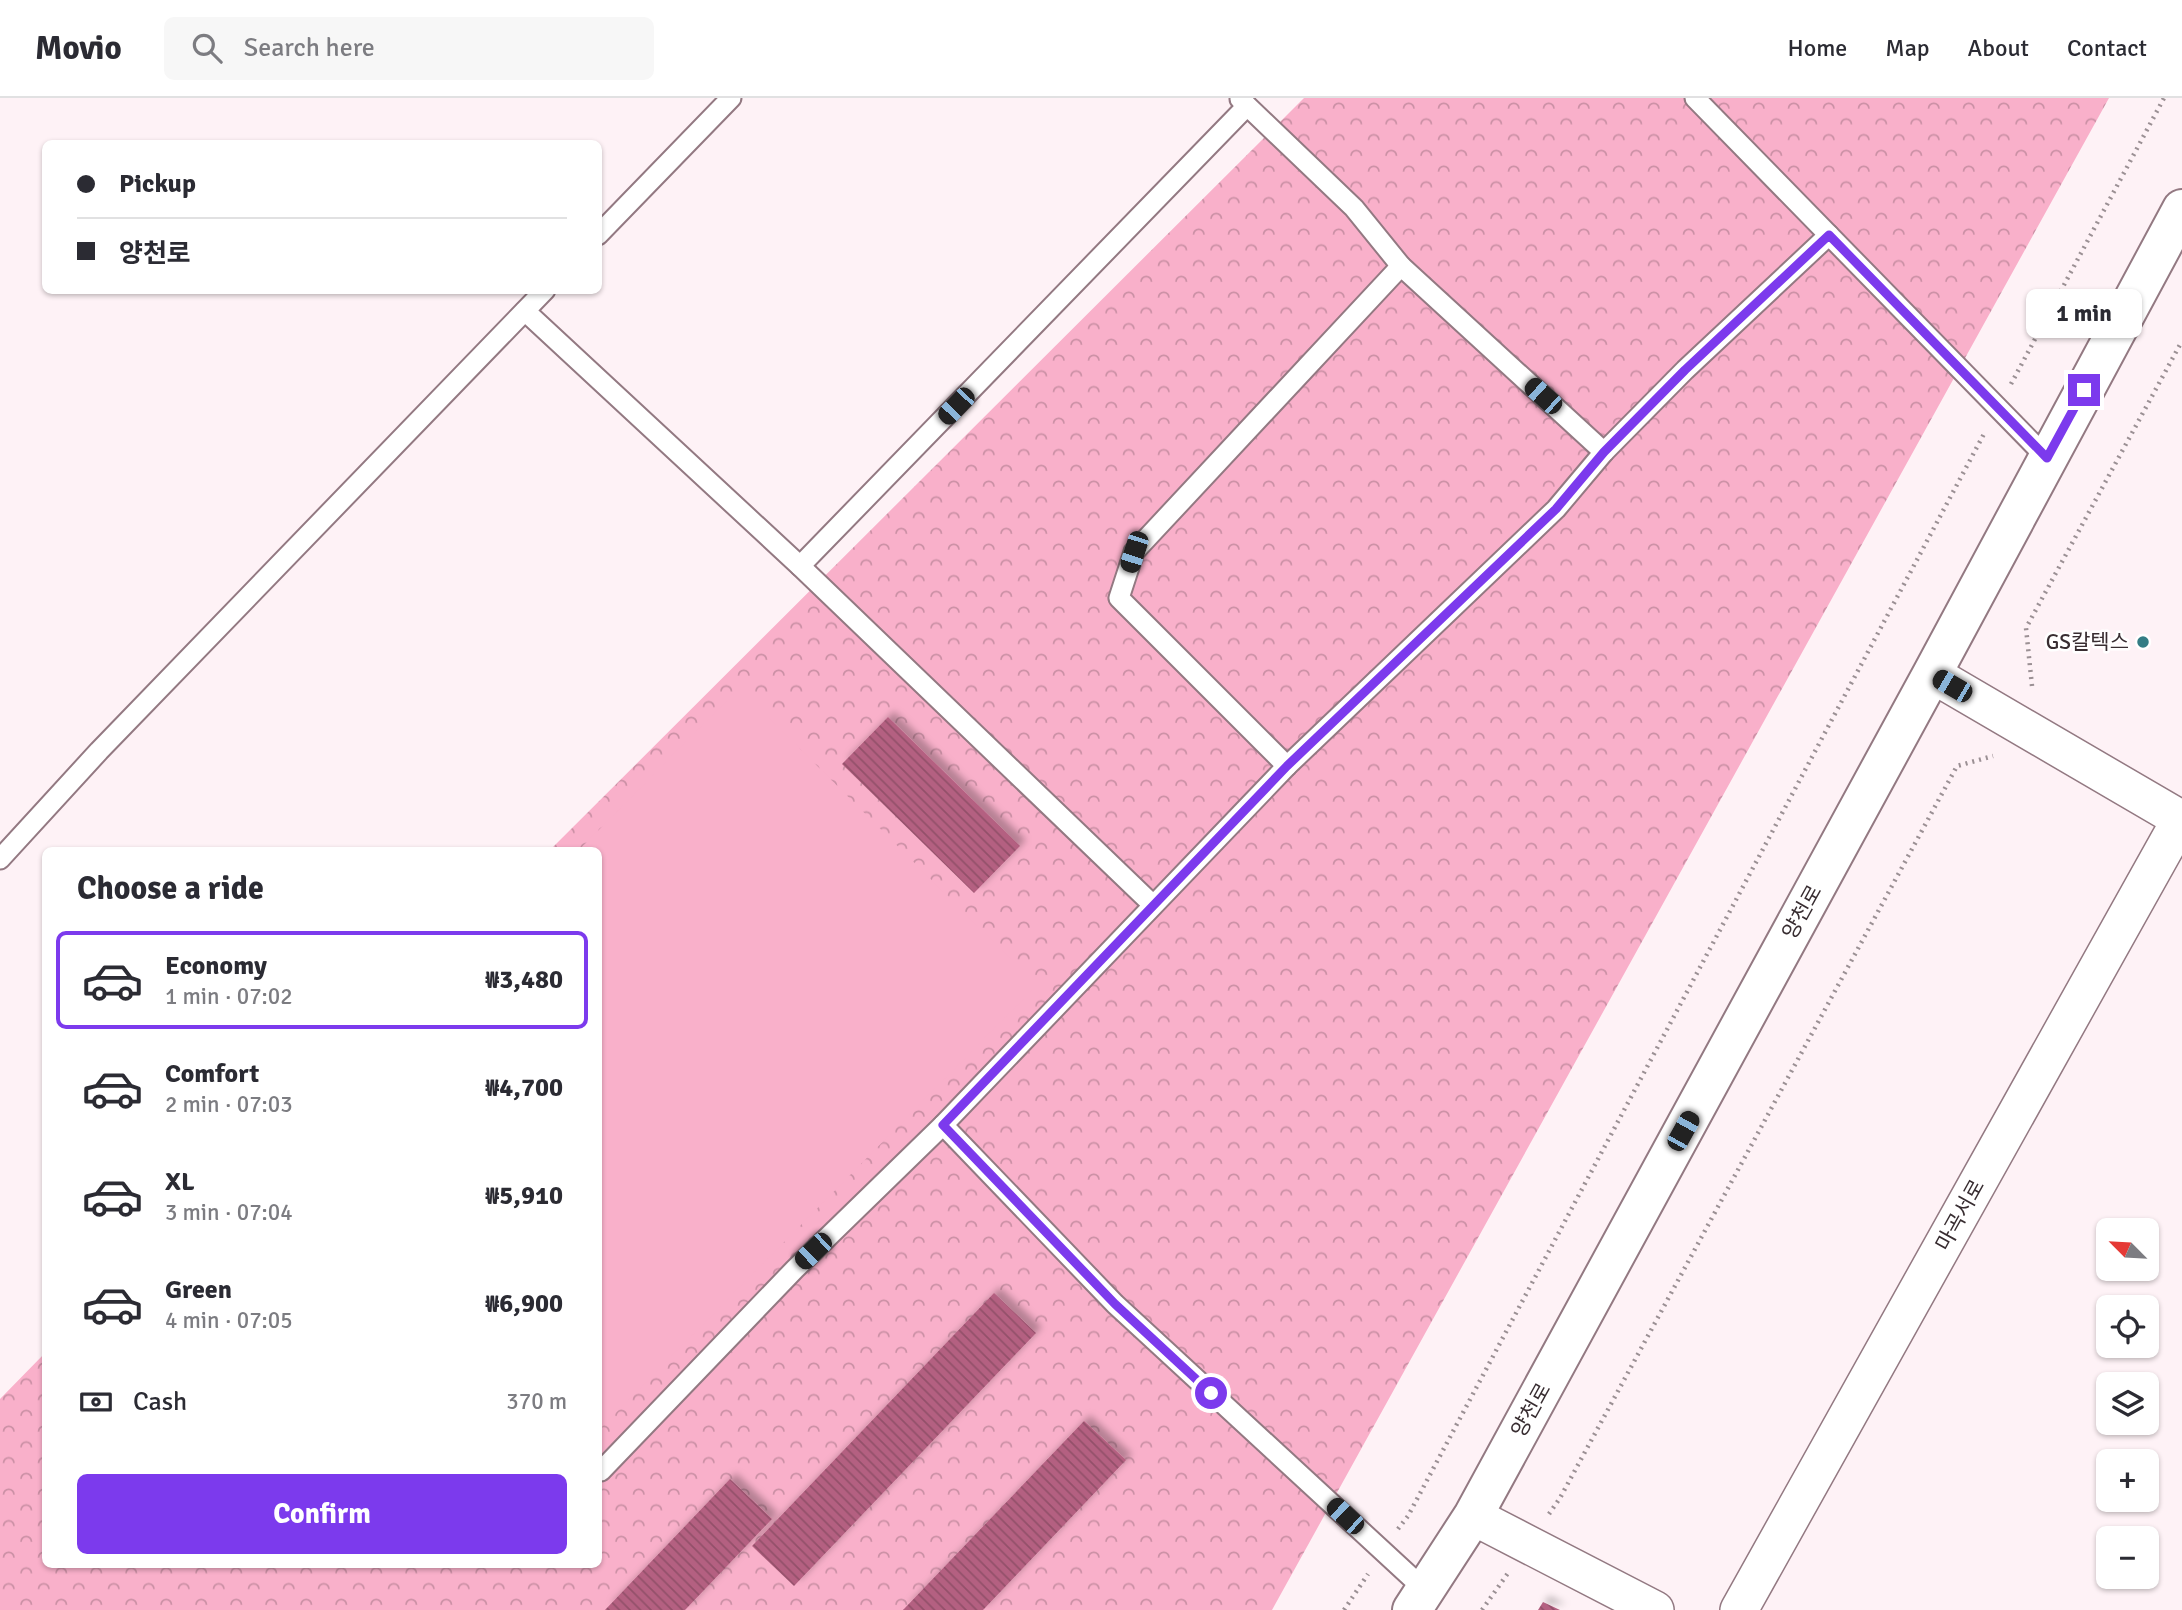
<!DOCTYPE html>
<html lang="en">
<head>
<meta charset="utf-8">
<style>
	body { margin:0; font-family:Signika,"Noto Sans KR",sans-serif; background:#f7f7f7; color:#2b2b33; height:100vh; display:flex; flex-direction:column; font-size:26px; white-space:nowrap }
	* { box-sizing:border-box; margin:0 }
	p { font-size:23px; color:#7c7c81 }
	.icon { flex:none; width:38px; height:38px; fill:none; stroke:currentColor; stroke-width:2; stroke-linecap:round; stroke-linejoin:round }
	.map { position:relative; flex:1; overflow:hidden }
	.details { position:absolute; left:42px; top:749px; width:560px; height:721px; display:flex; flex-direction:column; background:#fff; border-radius:10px; box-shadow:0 2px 5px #0004 }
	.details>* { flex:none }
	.top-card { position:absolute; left:42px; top:42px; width:560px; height:154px; border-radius:10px; box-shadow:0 2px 5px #0004; display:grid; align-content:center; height:154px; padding:0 35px; background:#fff }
	.needle { width:46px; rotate:294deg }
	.controls { position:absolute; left:2096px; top:1120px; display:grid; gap:14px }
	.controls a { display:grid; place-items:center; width:63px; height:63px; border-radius:10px; background:#fff; box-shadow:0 2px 5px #0004; font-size:35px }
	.end { position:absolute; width:32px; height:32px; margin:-16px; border:9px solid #7c3aed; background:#fff; box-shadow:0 0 0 4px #fff }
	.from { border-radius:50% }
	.bubble { position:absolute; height:49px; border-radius:10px; background:#fff; box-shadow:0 2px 5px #0004; font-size:23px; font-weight:800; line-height:49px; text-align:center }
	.car { position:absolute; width:21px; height:42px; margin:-21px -10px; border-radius:9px; box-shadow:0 0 5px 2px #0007; background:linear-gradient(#222 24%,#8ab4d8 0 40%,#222 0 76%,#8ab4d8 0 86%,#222 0) }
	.top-card b { display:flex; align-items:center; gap:24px; height:66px; font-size:26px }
	.top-card b+b { border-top:2px solid #e1e1e2 }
	.top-card i { width:18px; height:18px; background:#2b2b33 }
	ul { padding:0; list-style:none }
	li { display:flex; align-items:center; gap:21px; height:98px; margin:0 14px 10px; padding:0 21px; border:4px solid transparent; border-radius:10px }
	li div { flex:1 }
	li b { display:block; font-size:26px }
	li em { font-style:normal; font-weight:800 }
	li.selected { border-color:#7c3aed }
	li>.icon { width:63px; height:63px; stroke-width:1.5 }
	h2 { padding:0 35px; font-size:32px; line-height:84px }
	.pay { display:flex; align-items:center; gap:18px; height:77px; padding:0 35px; font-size:26px }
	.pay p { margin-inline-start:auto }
	.action { display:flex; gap:14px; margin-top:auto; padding:14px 35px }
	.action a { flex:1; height:80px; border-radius:10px; background:#7c3aed; color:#fff; font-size:28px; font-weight:800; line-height:80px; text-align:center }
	header { display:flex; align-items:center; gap:42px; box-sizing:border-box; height:98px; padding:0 35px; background:#fff; border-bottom:2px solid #e1e1e2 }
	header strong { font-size:33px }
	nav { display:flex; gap:38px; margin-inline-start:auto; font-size:24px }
	.search { width:490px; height:63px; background:#f7f7f7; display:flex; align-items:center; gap:18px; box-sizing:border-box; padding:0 24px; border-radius:10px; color:#7c7c81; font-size:26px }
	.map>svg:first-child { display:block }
	.park { fill:url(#park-crowns) }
	.pitch { fill:#f9b0ca }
	.building { fill:url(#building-back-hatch); filter:url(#shadow) }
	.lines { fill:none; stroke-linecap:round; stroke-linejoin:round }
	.service-casing { stroke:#937982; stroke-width:23 }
	.minor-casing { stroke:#937982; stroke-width:40 }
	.secondary-casing { stroke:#937982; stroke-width:42 }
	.path { stroke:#9b9094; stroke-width:4.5; stroke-dasharray:2 5; stroke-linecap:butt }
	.service { stroke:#fff; stroke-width:19 }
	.minor { stroke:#fff; stroke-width:37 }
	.secondary { stroke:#fff; stroke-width:38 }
	.route { stroke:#7c3aed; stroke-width:9 }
	.poi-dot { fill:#347c84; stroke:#fff; stroke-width:2.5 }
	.labels { text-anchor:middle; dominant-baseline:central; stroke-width:5; stroke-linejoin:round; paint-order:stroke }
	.poi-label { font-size:21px; fill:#382d31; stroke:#fff; text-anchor:end }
	.street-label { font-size:21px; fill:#382d31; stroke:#fff }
</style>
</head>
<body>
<header>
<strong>Movio</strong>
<div class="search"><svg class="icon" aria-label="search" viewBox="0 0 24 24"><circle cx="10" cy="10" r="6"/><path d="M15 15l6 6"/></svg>Search here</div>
<nav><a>Home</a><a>Map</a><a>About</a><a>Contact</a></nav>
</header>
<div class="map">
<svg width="2182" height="1512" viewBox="0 0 2182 1512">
	<defs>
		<pattern id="park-crowns" width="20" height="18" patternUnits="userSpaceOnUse" patternTransform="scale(1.75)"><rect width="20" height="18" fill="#f9b0ca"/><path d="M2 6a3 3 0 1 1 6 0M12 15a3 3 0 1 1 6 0" fill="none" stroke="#cb90a5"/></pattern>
		<pattern id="building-back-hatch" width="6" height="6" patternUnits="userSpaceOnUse" patternTransform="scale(1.75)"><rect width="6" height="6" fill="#b46081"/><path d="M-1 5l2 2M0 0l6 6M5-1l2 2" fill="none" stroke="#93506a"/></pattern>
		<filter id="shadow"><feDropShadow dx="6" dy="-6" stdDeviation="3.5" flood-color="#0004"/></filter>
	</defs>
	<rect width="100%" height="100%" fill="#fef2f6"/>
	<path class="park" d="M1304,0H2109L1272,1512H0V1301L45,1255L46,1466H598V752H550Z"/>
	<path class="pitch" d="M739,590L1037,887L599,1332L598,752H579Z"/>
	<g class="building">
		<path d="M888,619L1020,748L974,795L842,666Z"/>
		<path d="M994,1195L1036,1235L794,1488L752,1448Z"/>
		<path d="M1084,1323L1126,1362L983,1512H903Z"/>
		<path d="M730,1381L772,1421L685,1512H605Z"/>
		<path d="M1543,1504L1560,1512H1538Z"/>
	</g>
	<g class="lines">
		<g class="service-casing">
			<g id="service">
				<path d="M1695,0L2047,360"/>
				<path d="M1240,1L1354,110L1401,168"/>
				<path d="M598,137L731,0"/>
				<path d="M525,213L800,468L1153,807"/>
				<path d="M800,468L1247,8"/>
				<path d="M1287,668L1119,500L1134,454L1401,168L1604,354"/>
				<path d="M0,761L99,653L545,192"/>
				<path d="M943,1027L1115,1206L1425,1492"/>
				<path d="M601,1373L795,1171L943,1027L1287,668L1556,411L1604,354L1685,272L1829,137"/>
			</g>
		</g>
		<g class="minor-casing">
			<g id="minor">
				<path d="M1932,576L2182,722"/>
				<path d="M1473,1418L1655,1512"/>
				<path d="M1739,1512L2181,721"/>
			</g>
		</g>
		<g class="secondary-casing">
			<path id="secondary" d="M1412,1512L1473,1418L1932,576L2182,111"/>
		</g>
		<g class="path">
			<path d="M2011,286L2164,0"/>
			<path d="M2032,588L2026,530L2182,243"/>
			<path d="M1549,1416L1560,1400L1957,668L1993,658"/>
			<path d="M1398,1431L1408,1418L1985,334"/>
			<path d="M1344,1512L1368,1476"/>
			<path d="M1482,1512L1508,1475"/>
		</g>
		<use href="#service" class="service"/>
		<use href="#minor" class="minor"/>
		<use href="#secondary" class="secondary"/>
	</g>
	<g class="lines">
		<path class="route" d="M1211,1295L1115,1206L943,1027L1287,668L1556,411L1604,354L1685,272L1829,137L2047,360L2084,292"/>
	</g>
	<circle class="poi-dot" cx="2143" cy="544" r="7"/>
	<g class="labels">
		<g class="poi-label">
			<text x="2129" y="544">GS칼텍스</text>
		</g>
		<g class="street-label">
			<text transform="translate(1802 814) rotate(-61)">양천로</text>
			<text transform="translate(1960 1117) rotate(-61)">마곡서로</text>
			<text transform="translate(1531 1312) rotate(-61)">양천로</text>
		</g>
	</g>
</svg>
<div class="controls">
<a><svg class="needle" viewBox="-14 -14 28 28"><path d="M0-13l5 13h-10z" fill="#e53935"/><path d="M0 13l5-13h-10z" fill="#7c7c81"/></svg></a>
<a><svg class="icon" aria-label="locate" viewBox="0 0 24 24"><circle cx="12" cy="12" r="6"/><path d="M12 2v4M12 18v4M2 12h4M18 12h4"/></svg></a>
<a><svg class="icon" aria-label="layers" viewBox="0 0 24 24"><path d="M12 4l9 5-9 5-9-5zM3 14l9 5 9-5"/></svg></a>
<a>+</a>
<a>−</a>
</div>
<i class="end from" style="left:1211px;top:1295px"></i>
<i class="end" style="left:2084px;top:292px"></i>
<div class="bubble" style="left:2026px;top:191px;width:116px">1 min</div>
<i class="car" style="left:1543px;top:298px;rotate:312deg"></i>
<i class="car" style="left:956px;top:308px;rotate:224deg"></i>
<i class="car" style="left:1134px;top:454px;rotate:198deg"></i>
<i class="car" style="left:1952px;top:588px;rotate:300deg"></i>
<i class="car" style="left:1683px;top:1033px;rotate:29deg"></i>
<i class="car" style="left:813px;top:1153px;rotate:226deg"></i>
<i class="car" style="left:1345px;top:1418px;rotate:313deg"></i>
<div class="top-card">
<b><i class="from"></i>Pickup</b>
<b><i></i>양천로</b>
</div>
<section class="details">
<h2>Choose a ride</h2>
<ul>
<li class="selected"><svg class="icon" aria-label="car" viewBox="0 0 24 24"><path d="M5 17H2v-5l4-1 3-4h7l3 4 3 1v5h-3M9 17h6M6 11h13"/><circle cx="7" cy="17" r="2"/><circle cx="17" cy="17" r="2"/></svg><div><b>Economy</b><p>1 min · 07:02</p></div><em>₩3,480</em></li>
<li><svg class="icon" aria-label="car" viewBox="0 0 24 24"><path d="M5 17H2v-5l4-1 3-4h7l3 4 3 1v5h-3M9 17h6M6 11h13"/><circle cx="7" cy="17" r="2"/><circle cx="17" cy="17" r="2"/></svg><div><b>Comfort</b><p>2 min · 07:03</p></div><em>₩4,700</em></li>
<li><svg class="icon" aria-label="car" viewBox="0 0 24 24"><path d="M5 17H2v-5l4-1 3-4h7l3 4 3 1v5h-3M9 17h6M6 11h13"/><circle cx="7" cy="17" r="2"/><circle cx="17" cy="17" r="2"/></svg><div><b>XL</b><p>3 min · 07:04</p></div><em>₩5,910</em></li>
<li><svg class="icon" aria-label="car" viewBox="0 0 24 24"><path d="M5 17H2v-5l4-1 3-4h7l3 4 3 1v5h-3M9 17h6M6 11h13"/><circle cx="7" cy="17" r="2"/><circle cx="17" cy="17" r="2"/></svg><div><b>Green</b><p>4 min · 07:05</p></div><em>₩6,900</em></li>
</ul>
<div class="pay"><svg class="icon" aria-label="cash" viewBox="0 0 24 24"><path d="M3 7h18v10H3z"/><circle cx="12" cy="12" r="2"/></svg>Cash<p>370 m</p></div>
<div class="action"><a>Confirm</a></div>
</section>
</div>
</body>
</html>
